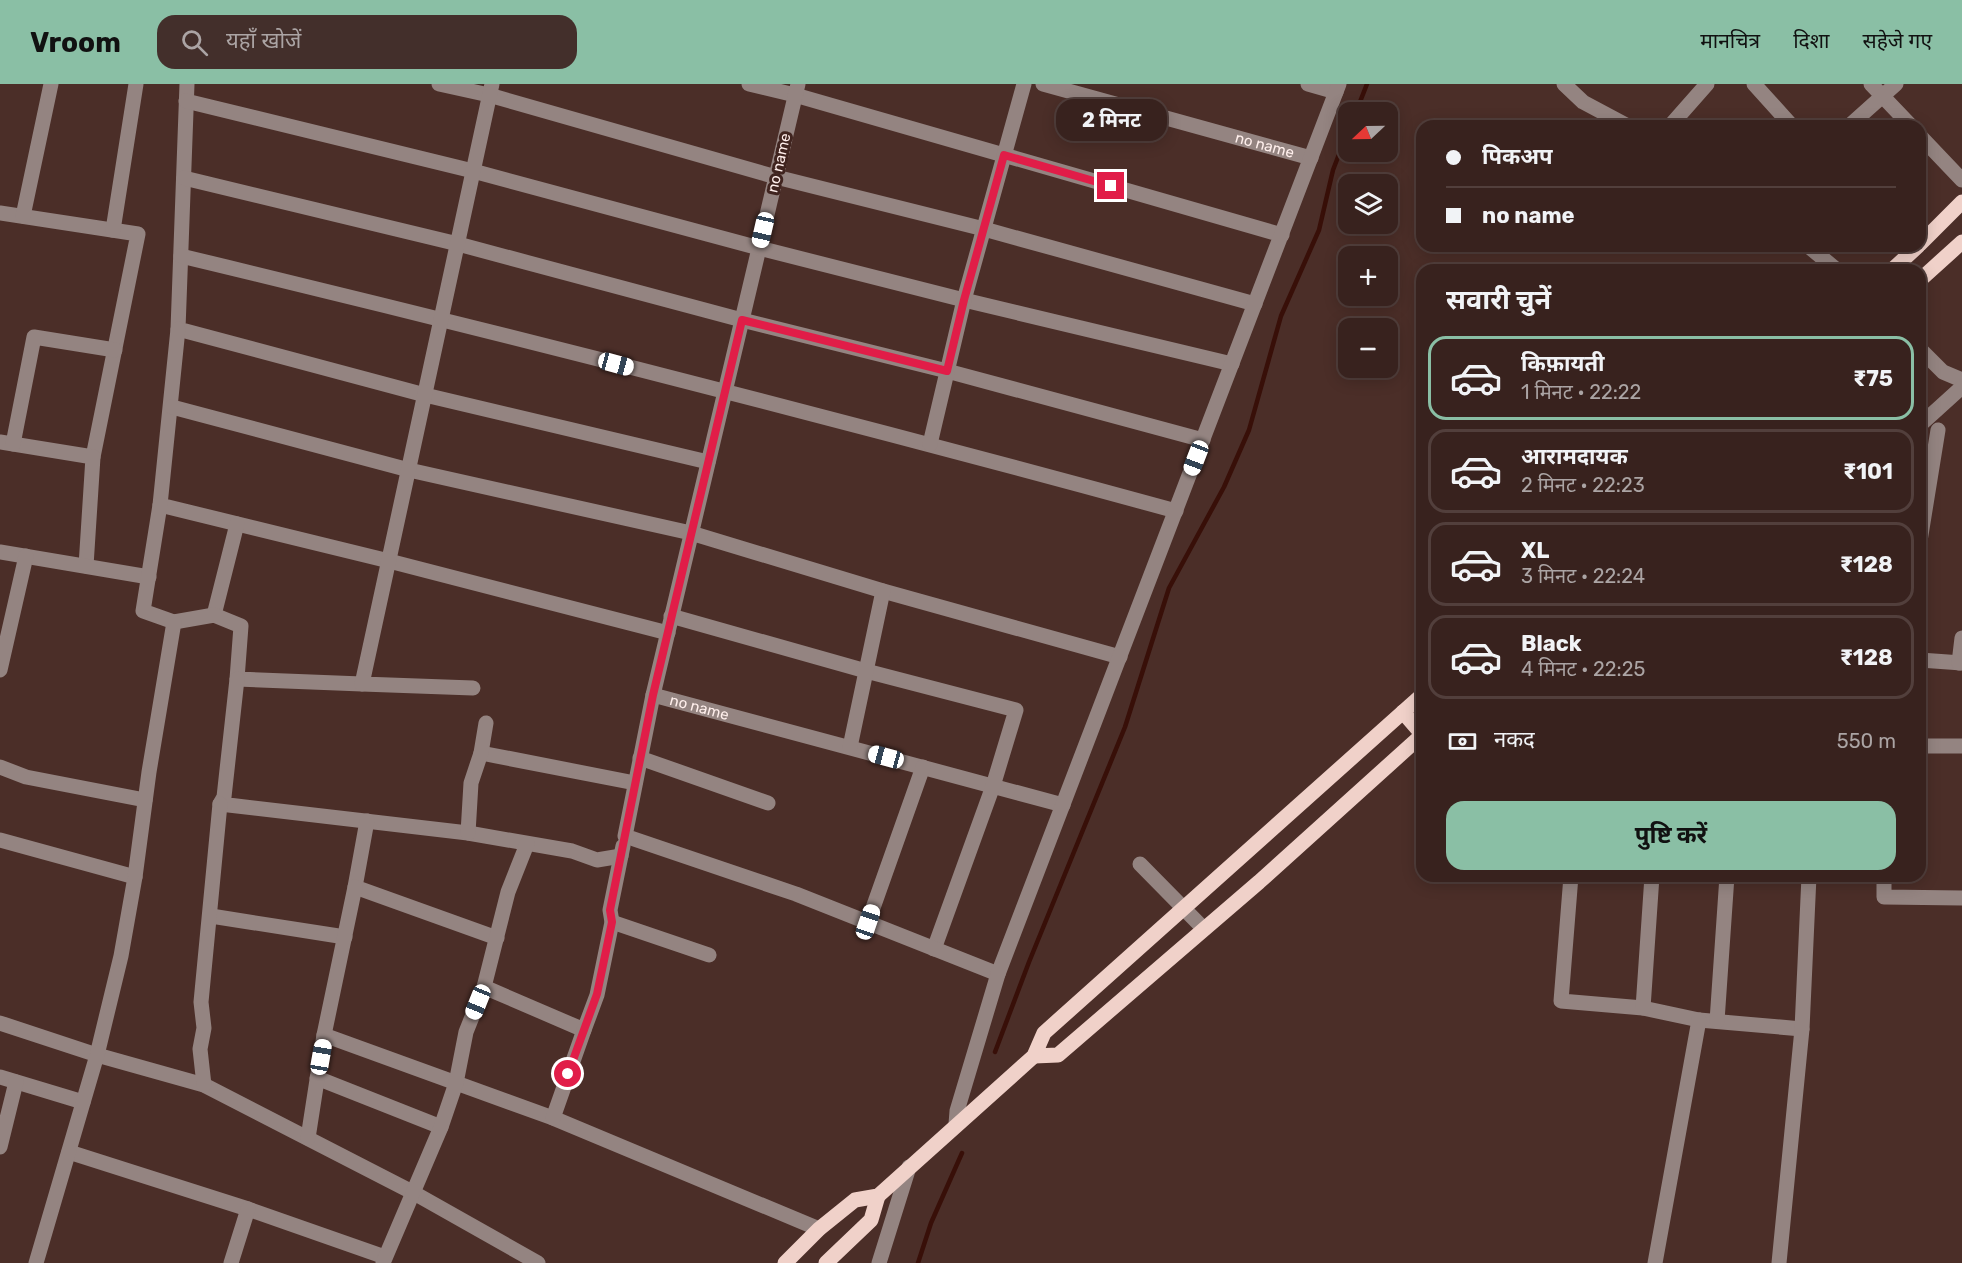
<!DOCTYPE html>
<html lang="hi">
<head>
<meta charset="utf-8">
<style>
	body { margin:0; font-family:Rubik,"Noto Sans Devanagari",sans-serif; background:#432f2b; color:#f1f3f6; height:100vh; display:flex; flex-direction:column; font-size:22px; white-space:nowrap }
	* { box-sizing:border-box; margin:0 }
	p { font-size:20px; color:#aba4a4 }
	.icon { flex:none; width:33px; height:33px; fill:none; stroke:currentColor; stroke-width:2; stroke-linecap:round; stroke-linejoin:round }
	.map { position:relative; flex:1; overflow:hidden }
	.panel { position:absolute; left:1416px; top:180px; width:510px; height:618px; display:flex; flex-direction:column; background:#38221e; border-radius:18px; box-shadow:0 3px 15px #0003,0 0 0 2px #523f3c }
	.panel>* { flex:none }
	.guide { position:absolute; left:1416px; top:36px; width:510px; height:132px; border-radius:18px; box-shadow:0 3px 15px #0003,0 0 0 2px #523f3c; display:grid; align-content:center; height:132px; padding:0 30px; background:#38221e }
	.needle { width:39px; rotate:248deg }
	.fabs { position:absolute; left:1338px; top:18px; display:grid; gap:12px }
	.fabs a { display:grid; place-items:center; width:60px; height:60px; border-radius:12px; background:#38221e; box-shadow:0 3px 15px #0003,0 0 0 2px #523f3c; font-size:30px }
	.end { position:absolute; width:27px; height:27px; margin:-14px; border:8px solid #e11d48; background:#fff; box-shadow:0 0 0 3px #fff }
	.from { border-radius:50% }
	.bubble { position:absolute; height:42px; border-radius:18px; background:#38221e; box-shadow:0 3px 15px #0003,0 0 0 2px #523f3c; font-size:20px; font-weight:700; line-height:42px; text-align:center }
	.car { position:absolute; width:18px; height:36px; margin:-18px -9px; border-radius:8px; box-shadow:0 0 4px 2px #0007; background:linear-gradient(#fff 24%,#345 0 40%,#fff 0 76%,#345 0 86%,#fff 0) }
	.guide b { display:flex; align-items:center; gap:21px; height:57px; font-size:22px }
	.guide b+b { border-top:2px solid #523f3c }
	.guide i { width:15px; height:15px; background:#f1f3f6 }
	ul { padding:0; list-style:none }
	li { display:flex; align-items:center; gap:18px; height:84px; margin:0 12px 9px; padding:0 18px; border:3px solid #523f3c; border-radius:18px }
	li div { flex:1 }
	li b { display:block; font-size:22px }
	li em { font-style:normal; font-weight:700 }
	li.current { border-color:#8abfa5 }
	li>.icon { width:54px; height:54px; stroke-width:1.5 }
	h2 { padding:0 30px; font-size:27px; line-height:72px }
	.pay { display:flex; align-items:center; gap:15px; height:66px; padding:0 30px; font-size:22px }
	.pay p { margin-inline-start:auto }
	.primary-button { display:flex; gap:12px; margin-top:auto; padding:12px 30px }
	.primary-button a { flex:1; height:69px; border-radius:18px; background:#8abfa5; color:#111; font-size:24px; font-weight:700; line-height:69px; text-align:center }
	header { display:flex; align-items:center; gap:36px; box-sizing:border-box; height:84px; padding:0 30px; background:#8abfa5; color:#111 }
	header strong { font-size:28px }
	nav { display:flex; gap:33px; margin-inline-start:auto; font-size:21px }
	.search { width:420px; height:54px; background:#432f2b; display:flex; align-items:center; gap:15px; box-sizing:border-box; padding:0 21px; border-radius:18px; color:#aba4a4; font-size:22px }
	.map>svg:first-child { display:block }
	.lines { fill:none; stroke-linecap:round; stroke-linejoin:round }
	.stream { stroke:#380f08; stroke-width:4.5 }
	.minor { stroke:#948481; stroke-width:15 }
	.major { stroke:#f0d1c9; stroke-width:15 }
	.route { stroke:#e11d48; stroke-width:8 }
	.labels { text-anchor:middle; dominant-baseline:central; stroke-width:6; stroke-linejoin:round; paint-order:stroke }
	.street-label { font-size:15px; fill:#ffefec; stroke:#40241f }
</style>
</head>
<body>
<header>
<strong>Vroom</strong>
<div class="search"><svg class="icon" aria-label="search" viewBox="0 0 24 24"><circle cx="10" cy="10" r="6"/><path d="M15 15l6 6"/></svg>यहाँ खोजें</div>
<nav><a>मानचित्र</a><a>दिशा</a><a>सहेजे गए</a></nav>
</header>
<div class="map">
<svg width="1962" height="1179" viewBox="0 0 1962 1179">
	<rect width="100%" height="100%" fill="#4b2e28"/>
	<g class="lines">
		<g class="stream">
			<path d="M1356,28L1367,0"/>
			<path d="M995,968L1029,878L1125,643L1169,504L1224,403L1249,346L1281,232L1319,146L1333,86L1348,47"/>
			<path d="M918,1179L931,1139L962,1069"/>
		</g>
		<g class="minor">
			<path d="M187,0L178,245L425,311L708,378"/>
			<path d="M439,0L489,11L776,93L984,145L1255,220"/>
			<path d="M749,0L795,11L1282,151"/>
			<path id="s1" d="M798,0L653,611L1063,721"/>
			<path id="s2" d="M1043,0L1311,74"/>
			<path d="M1308,0L1336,8"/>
			<path d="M1564,0L1583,18L1628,42"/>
			<path d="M1754,0L1792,42"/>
			<path d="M1871,0L1911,42"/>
			<path d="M186,17L473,87L759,164L964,216L1232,280"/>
			<path d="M1670,42L1707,0"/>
			<path d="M1849,42L1896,0"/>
			<path d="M1920,52L1962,96"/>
			<path d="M184,94L458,160L742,236L947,287L1203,356"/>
			<path d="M0,129L138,150L93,373"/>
			<path d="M23,132L51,0"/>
			<path d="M113,146L136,0"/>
			<path d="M1808,162L1837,186"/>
			<path d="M181,172C514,252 846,337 1176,427"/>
			<path d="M178,245L160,421L389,477L668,549"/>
			<path d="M1920,265L1943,288L1962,296"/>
			<path d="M172,323L409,386L691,449L883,507L1120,573"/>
			<path d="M1920,341L1962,303"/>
			<path d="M0,358L93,373L86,482"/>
			<path d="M13,360L34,253L115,266"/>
			<path d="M930,360L964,216L1024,0"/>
			<path d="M1920,457L1938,346"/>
			<path d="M0,468L149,493"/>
			<path d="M214,531L237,440"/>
			<path d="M671,532L866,587L1016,626L993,702L934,865"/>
			<path d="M174,538L214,531L241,542L237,595L362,600"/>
			<path d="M1920,576L1962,579"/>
			<path d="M1959,579L1962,554"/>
			<path d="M0,586L26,472"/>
			<path d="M237,595L224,713L220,720L468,749L572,767L597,776L621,772"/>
			<path d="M473,604L362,600L492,0"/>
			<path d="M653,611L625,752L796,810L998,890"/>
			<path d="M1920,662H1962"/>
			<path d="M850,663L883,507"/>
			<path d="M481,669L635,699"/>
			<path d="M640,674L768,719"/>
			<path d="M0,683L26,693L145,716"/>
			<path d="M367,737L355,803L497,854"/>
			<path d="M468,749L471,699L481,669L486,639"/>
			<path d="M0,756L135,793"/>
			<path d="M1140,780L1204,845"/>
			<path d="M1571,792L1561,917L1643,924L1699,936L1802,945"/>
			<path d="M1884,792V813L1962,814"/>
			<path d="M211,832L345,853"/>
			<path d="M612,838L709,871"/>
			<path d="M868,838L923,683"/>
			<path d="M484,903L584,946L597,911L612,838L610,826L623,762"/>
			<path d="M1643,924L1652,792"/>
			<path d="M1717,937L1727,792"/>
			<path d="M0,939L97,971L204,1001L414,1109L538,1179"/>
			<path d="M324,951L553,1034L819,1145"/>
			<path d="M0,993L83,1018"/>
			<path d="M317,994L441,1043"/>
			<path d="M204,1001L200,965L204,944L201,918L220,720"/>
			<path d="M553,1034L584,946"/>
			<path d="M956,1040L957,1027L998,890L1339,0"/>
			<path d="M308,1054L324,951L355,803"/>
			<path d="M0,1063L16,998"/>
			<path d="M69,1068L248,1125L385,1173"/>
			<path d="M36,1179L97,971L121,872L135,793L149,688L174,538L143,527L160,421"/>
			<path d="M231,1179L248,1125"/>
			<path d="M383,1179L441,1043L456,999L466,948L484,903L508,808L527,760"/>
			<path d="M879,1179L909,1083"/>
			<path d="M1655,1179L1699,936"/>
			<path d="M1779,1179L1802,945L1809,792"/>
		</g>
		<g class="major">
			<path d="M1920,160L1962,118"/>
			<path d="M1892,186L1918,162"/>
			<path d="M1920,196L1962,158"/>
			<path d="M1403,628L1422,650"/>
			<path d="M1034,972L1058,971L1259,798L1422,651"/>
			<path d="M785,1179L819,1145L855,1116L878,1112L1034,972L1044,949L1422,611"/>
			<path d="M826,1179L871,1136L878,1112"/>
		</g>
	</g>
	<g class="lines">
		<path class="route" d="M568,990L597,910L612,838L610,826L653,611L742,236L947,287L964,216L1004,71L1111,102"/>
	</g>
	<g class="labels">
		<g class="street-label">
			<text stroke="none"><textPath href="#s2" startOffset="230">no name</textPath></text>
			<text transform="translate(779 79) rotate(-77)">no name</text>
			<text stroke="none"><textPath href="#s1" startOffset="676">no name</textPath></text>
		</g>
	</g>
</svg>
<div class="fabs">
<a><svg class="needle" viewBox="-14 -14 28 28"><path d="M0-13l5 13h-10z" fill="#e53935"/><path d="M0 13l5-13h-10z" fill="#aba4a4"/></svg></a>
<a><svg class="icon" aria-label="layers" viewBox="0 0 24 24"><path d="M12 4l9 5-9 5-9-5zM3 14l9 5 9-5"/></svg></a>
<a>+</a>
<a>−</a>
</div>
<i class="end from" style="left:568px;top:990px"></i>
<i class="end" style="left:1111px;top:102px"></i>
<div class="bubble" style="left:1056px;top:15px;width:111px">2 मिनट</div>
<i class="car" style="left:763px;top:146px;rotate:193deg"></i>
<i class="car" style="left:616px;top:280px;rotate:105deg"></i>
<i class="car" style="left:1196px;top:374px;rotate:201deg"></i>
<i class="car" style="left:886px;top:673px;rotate:285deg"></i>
<i class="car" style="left:868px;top:838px;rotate:19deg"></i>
<i class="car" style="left:478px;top:918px;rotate:202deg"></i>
<i class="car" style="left:321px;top:973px;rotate:10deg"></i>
<div class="guide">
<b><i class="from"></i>पिकअप</b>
<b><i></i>no name</b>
</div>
<section class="panel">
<h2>सवारी चुनें</h2>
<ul>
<li class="current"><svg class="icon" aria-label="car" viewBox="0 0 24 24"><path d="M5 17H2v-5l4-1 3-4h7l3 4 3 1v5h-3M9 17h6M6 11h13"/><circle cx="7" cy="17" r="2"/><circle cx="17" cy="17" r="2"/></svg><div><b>किफ़ायती</b><p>1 मिनट · 22:22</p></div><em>₹75</em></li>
<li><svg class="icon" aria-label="car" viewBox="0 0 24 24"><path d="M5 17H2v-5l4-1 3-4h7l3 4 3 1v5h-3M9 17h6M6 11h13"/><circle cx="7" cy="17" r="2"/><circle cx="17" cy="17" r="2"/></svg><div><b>आरामदायक</b><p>2 मिनट · 22:23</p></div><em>₹101</em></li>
<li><svg class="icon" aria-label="car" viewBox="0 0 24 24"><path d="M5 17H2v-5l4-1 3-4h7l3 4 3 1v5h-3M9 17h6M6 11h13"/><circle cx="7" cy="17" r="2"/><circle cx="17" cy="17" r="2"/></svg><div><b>XL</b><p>3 मिनट · 22:24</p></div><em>₹128</em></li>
<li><svg class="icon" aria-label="car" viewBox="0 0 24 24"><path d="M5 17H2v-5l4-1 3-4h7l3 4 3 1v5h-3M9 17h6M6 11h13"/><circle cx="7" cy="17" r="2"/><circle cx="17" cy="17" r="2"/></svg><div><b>Black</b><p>4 मिनट · 22:25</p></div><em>₹128</em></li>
</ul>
<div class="pay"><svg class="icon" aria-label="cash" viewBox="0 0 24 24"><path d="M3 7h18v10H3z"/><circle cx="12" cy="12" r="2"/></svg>नकद<p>550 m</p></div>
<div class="primary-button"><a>पुष्टि करें</a></div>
</section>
</div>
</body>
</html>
